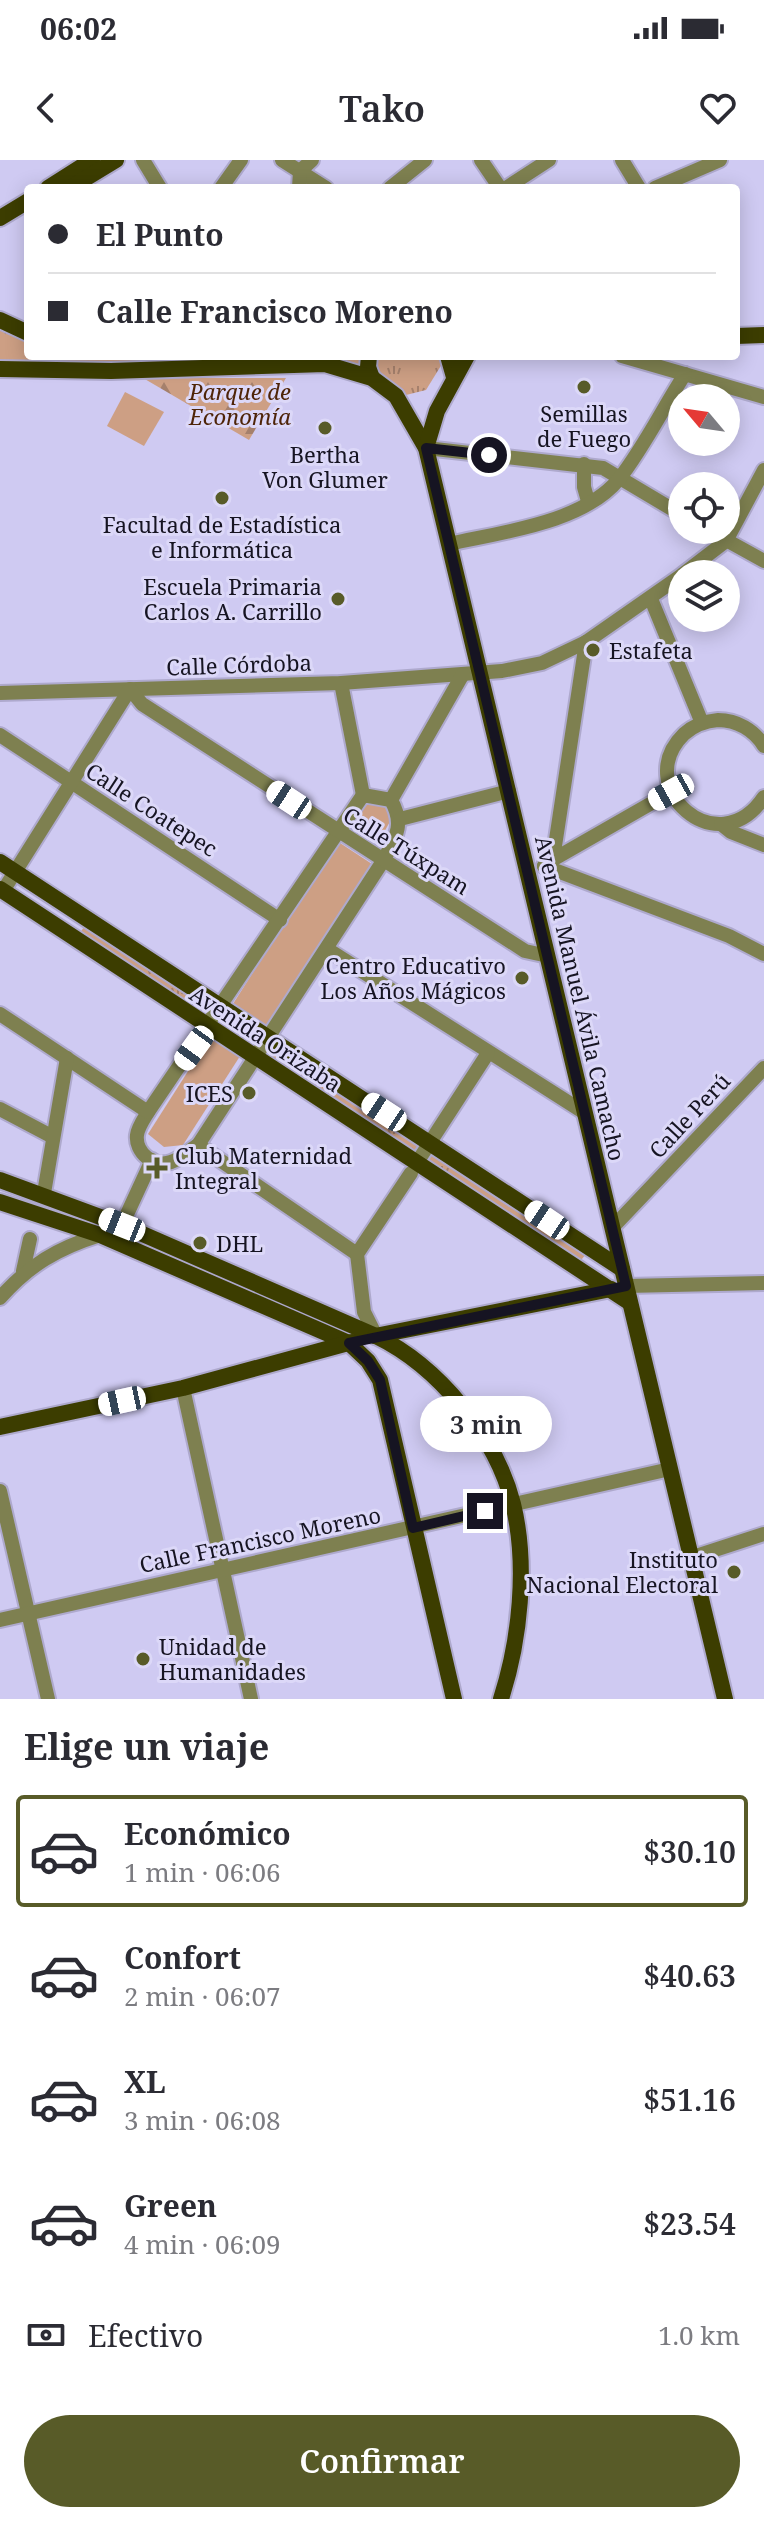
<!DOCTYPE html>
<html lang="es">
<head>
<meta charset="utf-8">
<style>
	body { margin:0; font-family:"Noto Serif",serif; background:#f7f7f7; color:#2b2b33; height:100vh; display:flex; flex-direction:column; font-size:30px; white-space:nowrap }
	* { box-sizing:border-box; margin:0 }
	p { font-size:26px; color:#7c7c81 }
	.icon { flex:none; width:44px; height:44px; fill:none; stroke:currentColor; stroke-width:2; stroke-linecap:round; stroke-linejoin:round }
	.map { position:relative; height:1539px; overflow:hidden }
	.drawer { display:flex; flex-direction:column; background:#fff; flex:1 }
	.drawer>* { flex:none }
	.hud { position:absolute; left:24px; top:24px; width:716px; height:176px; border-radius:8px; box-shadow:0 4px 20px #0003; display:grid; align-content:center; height:176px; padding:0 24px; background:#fff }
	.needle { width:52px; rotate:299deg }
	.tools { position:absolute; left:668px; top:224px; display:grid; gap:16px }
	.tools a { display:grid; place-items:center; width:72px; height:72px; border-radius:50%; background:#fff; box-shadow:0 4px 20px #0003; font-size:40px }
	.end { position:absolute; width:36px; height:36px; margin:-18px; border:10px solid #161422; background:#fff; box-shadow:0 0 0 4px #fff }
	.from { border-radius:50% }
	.bubble { position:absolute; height:56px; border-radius:28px; background:#fff; box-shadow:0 4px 20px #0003; font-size:26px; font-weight:600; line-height:56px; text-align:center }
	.car { position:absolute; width:24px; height:48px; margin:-24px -12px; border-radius:10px; box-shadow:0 0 6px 2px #0007; background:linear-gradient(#fff 24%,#345 0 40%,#fff 0 76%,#345 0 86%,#fff 0) }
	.hud b { display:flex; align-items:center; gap:28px; height:76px; font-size:30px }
	.hud b+b { border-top:2px solid #e1e1e2 }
	.hud i { width:20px; height:20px; background:#2b2b33 }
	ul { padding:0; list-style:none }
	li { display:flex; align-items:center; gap:24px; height:112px; margin:0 16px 12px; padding:0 8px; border:4px solid transparent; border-radius:8px }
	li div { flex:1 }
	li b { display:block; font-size:30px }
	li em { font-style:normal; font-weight:600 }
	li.on { border-color:#585b28 }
	li>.icon { width:72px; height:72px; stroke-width:1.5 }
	h2 { padding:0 24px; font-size:36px; line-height:96px }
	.pay { display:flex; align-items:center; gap:20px; height:88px; padding:0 24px; font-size:30px }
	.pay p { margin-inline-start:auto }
	.action { display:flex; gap:16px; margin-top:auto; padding:16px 24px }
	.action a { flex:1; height:92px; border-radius:48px; background:#585b28; color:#fff; font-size:32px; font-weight:600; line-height:92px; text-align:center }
	.status { display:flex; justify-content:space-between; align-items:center; height:56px; padding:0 40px; background:#fff; direction:ltr }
	.status svg { height:22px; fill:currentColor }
	header { display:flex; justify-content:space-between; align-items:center; height:104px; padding:0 24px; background:#fff; font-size:36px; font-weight:600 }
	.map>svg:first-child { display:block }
	.grass { fill:url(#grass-tufts) }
	.forest { fill:url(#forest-firs) }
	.park { fill:#cd9f84 }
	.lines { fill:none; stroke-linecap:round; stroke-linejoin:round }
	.minor-casing { stroke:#aea9cd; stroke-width:18 }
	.major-casing { stroke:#aea9cd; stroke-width:20 }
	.minor { stroke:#7e8050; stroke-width:14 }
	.major { stroke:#3c3d00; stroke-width:16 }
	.route { stroke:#161422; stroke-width:10 }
	.poi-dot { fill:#585b28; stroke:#dcd8f8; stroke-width:3 }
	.labels { text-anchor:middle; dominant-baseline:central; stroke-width:6; stroke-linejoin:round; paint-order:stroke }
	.park-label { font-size:22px; font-style:italic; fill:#4e2408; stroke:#dcd8f8 }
	.poi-label { font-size:22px; fill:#161422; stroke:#dcd8f8; text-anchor:end }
	.street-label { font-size:22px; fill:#161422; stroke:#dcd8f8 }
</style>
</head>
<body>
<div class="status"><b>06:02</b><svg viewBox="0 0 49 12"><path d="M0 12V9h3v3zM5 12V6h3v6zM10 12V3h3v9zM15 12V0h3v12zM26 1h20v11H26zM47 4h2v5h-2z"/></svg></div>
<header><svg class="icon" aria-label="back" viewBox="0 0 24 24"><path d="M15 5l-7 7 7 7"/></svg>Tako<svg class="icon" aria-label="heart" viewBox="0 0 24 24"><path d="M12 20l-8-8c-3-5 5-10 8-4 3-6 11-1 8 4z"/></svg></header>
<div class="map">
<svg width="764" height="1539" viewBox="0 0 764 1539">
	<defs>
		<pattern id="grass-tufts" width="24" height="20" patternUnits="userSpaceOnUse" patternTransform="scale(2)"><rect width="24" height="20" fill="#cd9f84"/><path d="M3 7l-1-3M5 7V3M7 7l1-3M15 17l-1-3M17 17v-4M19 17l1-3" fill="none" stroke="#a5806c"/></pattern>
		<pattern id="forest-firs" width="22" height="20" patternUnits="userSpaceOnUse" patternTransform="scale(2)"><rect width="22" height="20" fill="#cd9f84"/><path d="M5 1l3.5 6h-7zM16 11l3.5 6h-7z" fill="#a5806c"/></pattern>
	</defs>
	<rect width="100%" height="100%" fill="#cfcaf2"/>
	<g class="grass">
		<path d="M0,169L28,182V196H366L364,211L0,201Z"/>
		<path d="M376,196H441L442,204L426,230L402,236L375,212Z"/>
		<path d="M87,763L212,845L206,855L79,774Z"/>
		<path d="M268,884L423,986L415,997L260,897Z"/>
		<path d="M431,992L586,1094L577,1105L423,1002Z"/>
	</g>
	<path class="forest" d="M143,218H286L249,280Z"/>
	<g class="park">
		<path d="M125,232L164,252L144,286L107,266Z"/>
		<path d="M364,639L388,645L393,656L382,676L353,658Z"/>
		<path d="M337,681L372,704L265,870L231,847Z"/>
		<path d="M213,872L242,893L183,985L164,987L148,974Z"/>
	</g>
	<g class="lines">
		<g class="minor-casing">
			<g id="minor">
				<path d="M143,0L160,28"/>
				<path d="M282,0L326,28"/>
				<path d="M481,0L500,28"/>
				<path d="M622,0L639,28"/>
				<path d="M221,28L241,0"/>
				<path d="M299,28L300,11L312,0"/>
				<path d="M390,28L425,0"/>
				<path d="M506,28L549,0"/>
				<path d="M655,28L720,0"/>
				<path d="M622,196L764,237"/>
				<path d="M426,288L603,308L682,355"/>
				<path d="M584,304V327L588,341"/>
				<path d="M708,370L764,401"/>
				<path d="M449,384C502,372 583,363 619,319C644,287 663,248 685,214"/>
				<path d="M683,414L726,381L764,310"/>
				<path d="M651,439L702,563"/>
				<path d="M341,523L363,635"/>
				<path d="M0,533L341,523L502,511L542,503L586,482L682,415"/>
				<path d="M0,575L280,760"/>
				<path d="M764,586C754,570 737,560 718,560C705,561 693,566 684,574C630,627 718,706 764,637"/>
				<path d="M363,635L391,640C405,665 396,677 383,701L198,985C190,990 180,999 171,1002C153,1008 135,992 137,975C138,967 144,959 148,952Z"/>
				<path d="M391,640L463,514"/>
				<path d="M400,659L509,631"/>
				<path d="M721,664L731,672L764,685"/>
				<path d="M547,703L671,632"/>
				<path d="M544,706L729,776L764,794"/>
				<path d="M544,706L555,686L586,482"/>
				<path d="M3,731L130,529L142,544L525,791L548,796"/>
				<path d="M327,789L585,953"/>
				<path d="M0,854L148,952"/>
				<path d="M0,949L53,977"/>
				<path d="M198,985L357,1094"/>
				<path d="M416,1004L488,893"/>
				<path d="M44,1033L67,898"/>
				<path d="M122,1065L152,1000"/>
				<path d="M613,1067L764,908"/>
				<path d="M23,1111L30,1079"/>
				<path d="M626,1126L764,1123"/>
				<path d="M0,1138C29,1105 58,1088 100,1075"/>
				<path d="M376,1176L364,1152L357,1094L411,1013"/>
				<path d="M183,1228L251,1539"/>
				<path d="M0,1331L48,1539"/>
				<path d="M690,1398L764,1374"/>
				<path d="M0,1460L670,1309"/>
			</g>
		</g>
		<g class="major-casing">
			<g id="major">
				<path d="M48,28L92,0"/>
				<path d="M70,28L116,0"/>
				<path d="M0,58L28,41"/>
				<path d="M0,160L28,173"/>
				<path d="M736,176L764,175"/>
				<path d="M369,196L368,207L372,218"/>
				<path d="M448,196L454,217"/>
				<path d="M0,209L111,211L325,204L372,218L396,236L426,288L725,1539"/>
				<path d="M426,288L437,251L467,196"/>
				<path d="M0,702L622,1109"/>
				<path d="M0,729L629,1142"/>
				<path d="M0,1020L122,1065L376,1176C438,1206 496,1276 513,1344C528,1405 520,1480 501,1539"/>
				<path d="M0,1042L100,1075L349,1183L368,1201L380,1220L454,1539"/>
				<path d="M375,1176L611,1129"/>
				<path d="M0,1267L183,1228L352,1182"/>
			</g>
		</g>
		<use href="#minor" class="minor"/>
		<use href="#major" class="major"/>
	</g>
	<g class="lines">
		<path class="route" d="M485,1351L413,1368L380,1220L368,1201L349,1183L626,1126L426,288L489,295"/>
	</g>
	<g class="poi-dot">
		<circle cx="584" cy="227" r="8"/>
		<circle cx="325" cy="268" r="8"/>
		<circle cx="222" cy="338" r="8"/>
		<circle cx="338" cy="439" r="8"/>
		<circle cx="593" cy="490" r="8"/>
		<circle cx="522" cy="818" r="8"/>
		<circle cx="249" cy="933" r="8"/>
		<path d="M153 996h8v8h8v8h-8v8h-8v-8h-8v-8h8z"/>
		<circle cx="200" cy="1083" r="8"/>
		<circle cx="734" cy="1412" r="8"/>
		<circle cx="143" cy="1499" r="8"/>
	</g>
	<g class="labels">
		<g class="park-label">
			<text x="240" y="231">Parque de<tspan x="240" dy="25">Economía</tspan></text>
		</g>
		<g class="poi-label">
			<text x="584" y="253" text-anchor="middle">Semillas<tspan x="584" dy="25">de Fuego</tspan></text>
			<text x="325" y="294" text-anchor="middle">Bertha<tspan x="325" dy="25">Von Glumer</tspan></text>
			<text x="222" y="364" text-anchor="middle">Facultad de Estadística<tspan x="222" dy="25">e Informática</tspan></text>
			<text x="322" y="426">Escuela Primaria<tspan x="322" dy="25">Carlos A. Carrillo</tspan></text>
			<text x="609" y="490" text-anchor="start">Estafeta</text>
			<text x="506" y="805">Centro Educativo<tspan x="506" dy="25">Los Años Mágicos</tspan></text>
			<text x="233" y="933">ICES</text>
			<text x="175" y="995" text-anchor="start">Club Maternidad<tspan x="175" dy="25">Integral</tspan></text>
			<text x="216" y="1083" text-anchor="start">DHL</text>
			<text x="718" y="1399">Instituto<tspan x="718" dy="25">Nacional Electoral</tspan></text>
			<text x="159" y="1486" text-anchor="start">Unidad de<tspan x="159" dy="25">Humanidades</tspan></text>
		</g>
		<g class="street-label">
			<text transform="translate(239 504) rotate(-2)">Calle Córdoba</text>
			<text transform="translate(152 649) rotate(33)">Calle Coatepec</text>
			<text transform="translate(407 690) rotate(32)">Calle Túxpam</text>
			<text transform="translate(581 838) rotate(77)">Avenida Manuel Ávila Camacho</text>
			<text transform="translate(266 878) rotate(33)">Avenida Orizaba</text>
			<text transform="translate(689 955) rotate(-47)">Calle Perú</text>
			<text transform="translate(260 1379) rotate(-12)">Calle Francisco Moreno</text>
		</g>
	</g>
</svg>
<div class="tools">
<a><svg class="needle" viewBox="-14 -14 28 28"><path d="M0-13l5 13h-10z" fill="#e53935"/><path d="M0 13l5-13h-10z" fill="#7c7c81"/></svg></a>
<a><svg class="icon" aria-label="locate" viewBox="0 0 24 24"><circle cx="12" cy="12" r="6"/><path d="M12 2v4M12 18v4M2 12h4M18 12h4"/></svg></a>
<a><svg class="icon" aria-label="layers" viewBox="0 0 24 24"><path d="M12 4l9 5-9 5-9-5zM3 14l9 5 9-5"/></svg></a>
</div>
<i class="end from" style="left:489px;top:295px"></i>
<i class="end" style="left:485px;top:1351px"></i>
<div class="bubble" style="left:420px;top:1236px;width:132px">3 min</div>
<i class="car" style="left:671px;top:632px;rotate:241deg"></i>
<i class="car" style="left:289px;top:640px;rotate:303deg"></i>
<i class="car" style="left:194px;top:888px;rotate:216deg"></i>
<i class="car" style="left:384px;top:952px;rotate:303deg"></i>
<i class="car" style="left:547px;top:1060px;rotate:304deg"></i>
<i class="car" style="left:122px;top:1065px;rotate:292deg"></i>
<i class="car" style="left:122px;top:1241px;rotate:258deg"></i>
<div class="hud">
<b><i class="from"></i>El Punto</b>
<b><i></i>Calle Francisco Moreno</b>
</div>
</div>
<section class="drawer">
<h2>Elige un viaje</h2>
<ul>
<li class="on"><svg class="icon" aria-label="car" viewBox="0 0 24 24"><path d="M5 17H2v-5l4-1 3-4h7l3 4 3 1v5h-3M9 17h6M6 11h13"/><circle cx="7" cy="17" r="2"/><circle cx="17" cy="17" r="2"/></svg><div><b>Económico</b><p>1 min · 06:06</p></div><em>$30.10</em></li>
<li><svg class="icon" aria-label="car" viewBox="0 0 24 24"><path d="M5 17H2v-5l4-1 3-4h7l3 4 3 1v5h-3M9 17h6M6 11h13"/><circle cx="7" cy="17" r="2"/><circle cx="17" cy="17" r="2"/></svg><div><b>Confort</b><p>2 min · 06:07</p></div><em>$40.63</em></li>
<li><svg class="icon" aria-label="car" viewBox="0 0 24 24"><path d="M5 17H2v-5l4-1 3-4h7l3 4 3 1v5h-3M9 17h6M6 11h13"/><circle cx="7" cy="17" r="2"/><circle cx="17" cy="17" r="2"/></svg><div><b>XL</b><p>3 min · 06:08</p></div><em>$51.16</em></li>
<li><svg class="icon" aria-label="car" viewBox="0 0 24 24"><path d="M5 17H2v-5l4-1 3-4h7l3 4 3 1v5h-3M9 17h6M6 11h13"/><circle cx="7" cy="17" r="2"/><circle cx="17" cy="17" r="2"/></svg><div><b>Green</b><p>4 min · 06:09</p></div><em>$23.54</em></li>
</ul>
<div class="pay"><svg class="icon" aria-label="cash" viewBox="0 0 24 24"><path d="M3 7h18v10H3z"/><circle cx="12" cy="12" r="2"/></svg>Efectivo<p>1.0 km</p></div>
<div class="action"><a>Confirmar</a></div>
</section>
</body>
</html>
